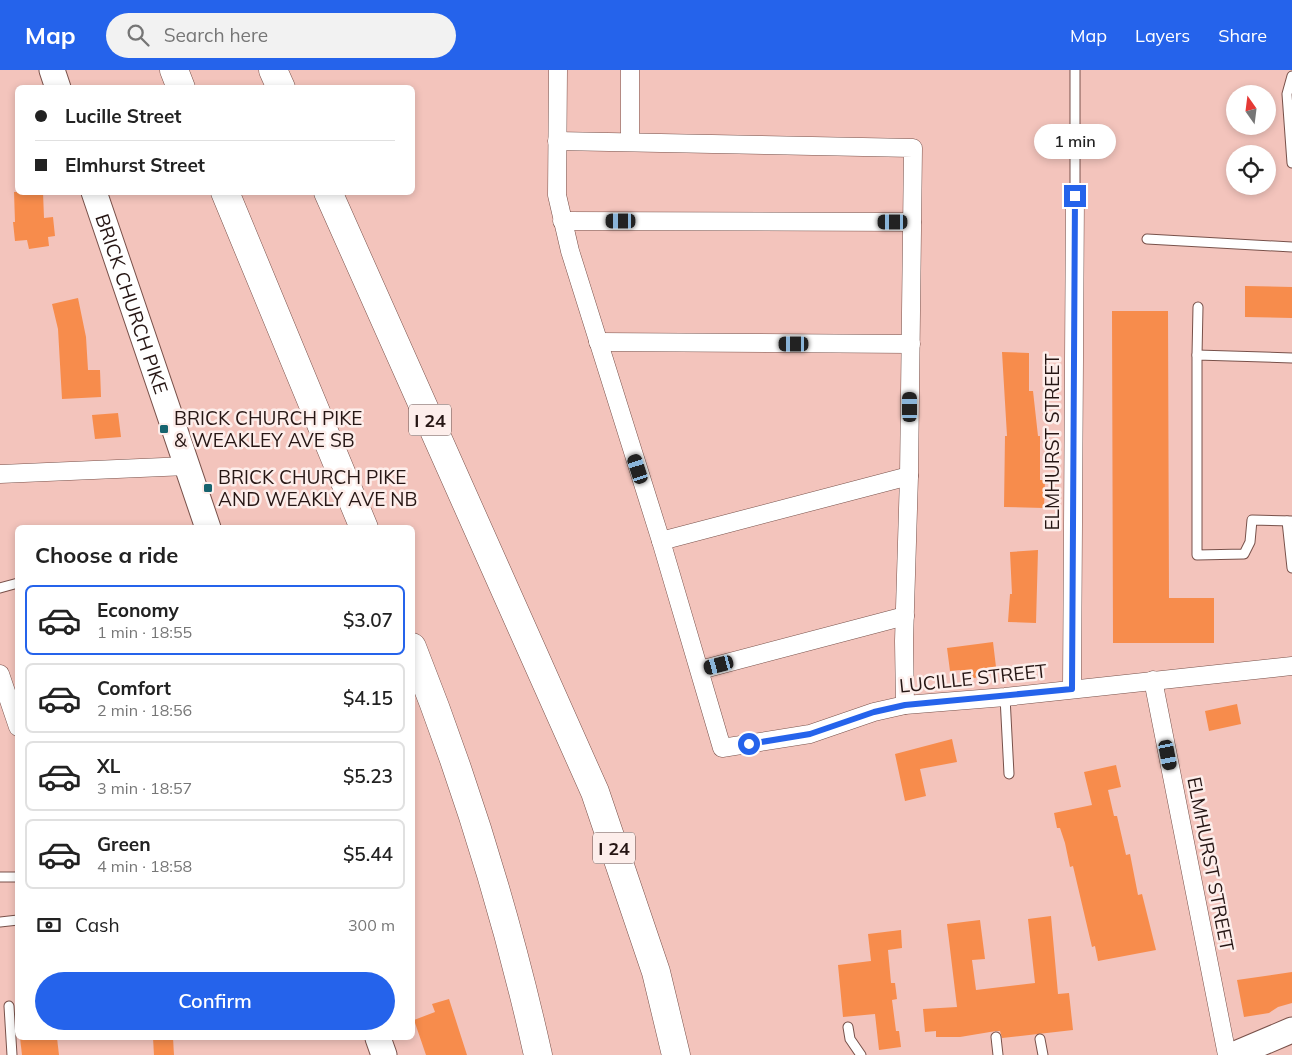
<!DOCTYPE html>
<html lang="en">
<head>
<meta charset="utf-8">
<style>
	body { margin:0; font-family:Mulish,sans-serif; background:#f2f2f2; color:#222; height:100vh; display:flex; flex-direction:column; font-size:19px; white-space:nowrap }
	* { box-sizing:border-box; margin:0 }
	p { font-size:16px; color:#767676 }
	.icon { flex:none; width:28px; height:28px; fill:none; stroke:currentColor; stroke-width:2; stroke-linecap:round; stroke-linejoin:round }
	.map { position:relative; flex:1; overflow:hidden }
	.side { position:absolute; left:15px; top:455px; width:400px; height:515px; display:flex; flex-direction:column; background:#fff; border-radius:8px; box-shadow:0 2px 8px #0003 }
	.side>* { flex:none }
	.hud { position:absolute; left:15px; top:15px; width:400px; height:110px; border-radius:8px; box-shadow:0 2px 8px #0003; display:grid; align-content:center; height:110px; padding:0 20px; background:#fff }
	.needle { width:32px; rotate:346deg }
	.controls { position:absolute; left:1226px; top:15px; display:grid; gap:10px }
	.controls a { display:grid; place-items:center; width:50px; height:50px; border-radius:50%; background:#fff; box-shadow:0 2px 8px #0003; font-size:25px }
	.end { position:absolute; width:22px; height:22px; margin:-11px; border:6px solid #2563eb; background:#fff; box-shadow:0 0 0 2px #fff }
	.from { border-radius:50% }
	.bubble { position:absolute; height:35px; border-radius:18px; background:#fff; box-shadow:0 2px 8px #0003; font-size:16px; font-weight:600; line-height:35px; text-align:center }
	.car { position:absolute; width:15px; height:30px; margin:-15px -8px; border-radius:6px; box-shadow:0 0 4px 1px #0007; background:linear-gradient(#222 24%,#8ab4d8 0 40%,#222 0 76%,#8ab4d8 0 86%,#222 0) }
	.hud b { display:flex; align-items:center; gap:18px; height:48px; font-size:19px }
	.hud b+b { border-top:1px solid #e0e0e0 }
	.hud i { width:12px; height:12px; background:#222 }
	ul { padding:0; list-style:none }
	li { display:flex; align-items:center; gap:15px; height:70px; margin:0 10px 8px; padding:0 10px; border:2px solid #e0e0e0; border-radius:8px }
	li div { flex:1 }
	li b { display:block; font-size:19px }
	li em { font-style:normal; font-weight:600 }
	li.on { border-color:#2563eb }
	li>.icon { width:45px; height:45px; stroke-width:1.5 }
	h2 { padding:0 20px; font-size:22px; line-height:60px }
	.pay { display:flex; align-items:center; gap:12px; height:55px; padding:0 20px; font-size:19px }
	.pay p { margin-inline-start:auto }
	.primary-button { display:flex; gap:10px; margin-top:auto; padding:10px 20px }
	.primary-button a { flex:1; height:58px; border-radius:30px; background:#2563eb; color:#fff; font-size:20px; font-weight:600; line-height:58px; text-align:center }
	header { display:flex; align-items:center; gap:30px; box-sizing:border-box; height:70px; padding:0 25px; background:#2563eb; color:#fff }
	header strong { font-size:24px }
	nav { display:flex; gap:28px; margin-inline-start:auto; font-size:18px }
	.search { width:350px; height:45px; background:#f2f2f2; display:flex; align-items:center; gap:12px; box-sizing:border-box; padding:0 18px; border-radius:28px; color:#767676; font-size:19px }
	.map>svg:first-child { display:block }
	.building { fill:#f78c4c }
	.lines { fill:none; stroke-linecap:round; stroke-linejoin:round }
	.lane-casing { stroke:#78514a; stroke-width:11 }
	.street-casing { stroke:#78514a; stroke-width:19 }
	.secondary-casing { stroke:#78514a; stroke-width:27 }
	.highway-casing { stroke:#78514a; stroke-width:29 }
	.lane { stroke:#fff; stroke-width:9 }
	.street { stroke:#fff; stroke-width:18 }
	.secondary { stroke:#fff; stroke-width:25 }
	.highway { stroke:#fff; stroke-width:28 }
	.route { stroke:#2563eb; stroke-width:6 }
	.poi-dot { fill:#17636e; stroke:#fdeeeb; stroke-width:2 }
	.labels { text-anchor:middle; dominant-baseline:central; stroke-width:5; stroke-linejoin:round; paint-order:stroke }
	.shield { fill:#fdeeeb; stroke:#665754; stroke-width:1 }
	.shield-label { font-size:18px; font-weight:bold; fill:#261614 }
	.street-label { font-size:19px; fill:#261614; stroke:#fdeeeb }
	.poi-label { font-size:19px; fill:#261614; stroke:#fdeeeb; text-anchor:start }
</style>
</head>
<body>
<header>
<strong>Map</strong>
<div class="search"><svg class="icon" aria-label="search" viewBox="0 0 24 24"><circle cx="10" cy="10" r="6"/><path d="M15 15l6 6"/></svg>Search here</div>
<nav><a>Map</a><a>Layers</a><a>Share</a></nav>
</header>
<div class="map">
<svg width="1292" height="985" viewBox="0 0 1292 985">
	<rect width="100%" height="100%" fill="#f3c4bc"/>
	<g class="building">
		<path d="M14,122H43L44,148L53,147L55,166L48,167L49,176L29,179L27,170L15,171L13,152H15Z"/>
		<path d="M1245,216L1292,217V248L1245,247Z"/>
		<path d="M78,228L86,267L88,300H100L101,327L62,329L58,259L52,234Z"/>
		<path d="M1112,241H1168L1169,528H1214V573H1113Z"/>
		<path d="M1002,282L1029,283V321H1033L1038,366H1040V410H1045L1044,438L1004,437L1005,366H1007Z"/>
		<path d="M118,343L121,367L95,369L92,345Z"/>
		<path d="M1038,480L1036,553L1008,552L1010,524H1012L1010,482Z"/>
		<path d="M993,572L996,597L979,599L980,607L962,610L960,600L950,601L947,578Z"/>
		<path d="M1237,634L1241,654L1209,661L1205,641Z"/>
		<path d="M952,669L957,692L920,699L926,726L905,731L895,684Z"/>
		<path d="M1116,695L1121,717L1108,720L1114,746H1117L1126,785L1130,784L1138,825L1142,824L1156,880L1098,891L1095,876L1092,877L1073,796L1070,797L1065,773L1060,758H1057L1054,743L1092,735L1084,702Z"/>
		<path d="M1051,846L1058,924L1069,923L1073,960L1002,968L1000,961H996L960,967H936V961L925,962L923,939L957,937L947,854L980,850L985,889L972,890L976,920L1035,913L1028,849Z"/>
		<path d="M901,860L902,878L888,880L891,913H895L897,929L892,930L896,961H899L901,977L879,980L875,944L843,947L838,895L871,891L868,864Z"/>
		<path d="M1292,902V933L1278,937L1269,943L1244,947L1237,910Z"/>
		<path d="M449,929L467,985H426L414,950L435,942L432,934Z"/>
		<path d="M20,968H57L59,985H22Z"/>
		<path d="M153,968H173L174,985H154Z"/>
	</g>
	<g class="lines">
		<g class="lane-casing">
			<g id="lane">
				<path d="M1292,6L1287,24L1292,93"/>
				<path d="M1075,126V0"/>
				<path d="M1147,169L1292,177"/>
				<path d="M1197,285L1198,237"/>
				<path d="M1292,288L1197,285V485L1244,484L1250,472L1252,450L1292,451"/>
				<path d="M1287,451L1292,498"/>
				<path d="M0,518L18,513"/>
				<path d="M1005,627L1009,704"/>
				<path d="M0,807H18"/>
				<path d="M0,852L18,850"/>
				<path d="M9,936L12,985"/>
				<path d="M848,957L850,969L861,985"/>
				<path d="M996,967L998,985"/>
				<path d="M1040,969L1043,985"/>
			</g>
		</g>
		<g class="street-casing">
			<g id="street">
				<path d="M558,0L557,125L570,181L661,471L722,678L810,664L874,642L905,635L1005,627L1292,596"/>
				<path d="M557,71L913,78L909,406L904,571L905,635"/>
				<path d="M630,71V0"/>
				<path d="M562,151L912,152"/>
				<path d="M598,272L911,274"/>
				<path d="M0,404L187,396"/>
				<path d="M661,471L909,406"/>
				<path d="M700,600L905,546"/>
				<path d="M0,604L18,657"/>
				<path d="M1153,610L1227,985"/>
				<path d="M1072,619L1075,126"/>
			</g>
		</g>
		<g class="secondary-casing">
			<g id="secondary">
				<path d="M52,0L58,18"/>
				<path id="s1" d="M94,122L208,458"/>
				<path d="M378,968L384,985"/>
				<path d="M1233,985L1292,960"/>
			</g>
		</g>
		<g class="highway-casing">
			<g id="highway">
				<path d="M174,0L181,18"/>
				<path d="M273,0L281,18"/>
				<path d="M225,122L364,458"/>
				<path d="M328,122L595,722L656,902L676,985"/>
				<path d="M412,577C465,710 507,846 538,985"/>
			</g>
		</g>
		<use href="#lane" class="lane"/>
		<use href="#street" class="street"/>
		<use href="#secondary" class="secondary"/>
		<use href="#highway" class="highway"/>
	</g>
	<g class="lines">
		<path class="route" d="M749,674L810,664L874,642L905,635L1072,619L1075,126"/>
	</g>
	<g class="poi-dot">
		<rect x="159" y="354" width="10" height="10" rx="2.5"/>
		<rect x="203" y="413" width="10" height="10" rx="2.5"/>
	</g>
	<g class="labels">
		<g class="shield">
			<rect x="409" y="334.5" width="42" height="31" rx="4"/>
			<rect x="593" y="762.5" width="42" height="31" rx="4"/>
		</g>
		<g class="shield-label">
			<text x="430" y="350">I 24</text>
			<text x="614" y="778">I 24</text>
		</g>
		<g class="street-label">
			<text stroke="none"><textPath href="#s1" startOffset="118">BRICK CHURCH PIKE</textPath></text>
			<text transform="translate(1052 372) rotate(-90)">ELMHURST STREET</text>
			<text transform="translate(973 608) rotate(-6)">LUCILLE STREET</text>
			<text transform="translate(1211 794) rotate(79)">ELMHURST STREET</text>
		</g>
		<g class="poi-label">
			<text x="174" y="348">BRICK CHURCH PIKE<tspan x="174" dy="22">&amp; WEAKLEY AVE SB</tspan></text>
			<text x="218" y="407">BRICK CHURCH PIKE<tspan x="218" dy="22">AND WEAKLY AVE NB</tspan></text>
		</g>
	</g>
</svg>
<div class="controls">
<a><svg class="needle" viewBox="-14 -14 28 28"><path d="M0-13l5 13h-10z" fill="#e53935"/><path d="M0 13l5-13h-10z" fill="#767676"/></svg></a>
<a><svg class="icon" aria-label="locate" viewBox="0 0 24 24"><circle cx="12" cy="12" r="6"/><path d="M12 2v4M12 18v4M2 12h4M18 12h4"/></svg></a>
</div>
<i class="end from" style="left:749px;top:674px"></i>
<i class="end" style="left:1075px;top:126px"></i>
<div class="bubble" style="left:1034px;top:54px;width:82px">1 min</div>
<i class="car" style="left:621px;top:151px;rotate:270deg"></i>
<i class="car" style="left:893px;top:152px;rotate:270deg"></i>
<i class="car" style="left:794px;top:274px;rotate:270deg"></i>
<i class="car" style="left:910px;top:337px;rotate:0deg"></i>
<i class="car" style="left:638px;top:399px;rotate:342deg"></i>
<i class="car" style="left:719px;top:595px;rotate:255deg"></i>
<i class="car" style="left:1168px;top:685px;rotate:169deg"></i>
<div class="hud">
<b><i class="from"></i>Lucille Street</b>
<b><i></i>Elmhurst Street</b>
</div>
<section class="side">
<h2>Choose a ride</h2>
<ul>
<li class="on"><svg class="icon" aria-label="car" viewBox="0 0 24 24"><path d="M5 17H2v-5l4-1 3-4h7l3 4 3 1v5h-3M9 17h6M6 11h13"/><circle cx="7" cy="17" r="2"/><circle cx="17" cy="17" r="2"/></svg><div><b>Economy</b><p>1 min · 18:55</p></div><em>$3.07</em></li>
<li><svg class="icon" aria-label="car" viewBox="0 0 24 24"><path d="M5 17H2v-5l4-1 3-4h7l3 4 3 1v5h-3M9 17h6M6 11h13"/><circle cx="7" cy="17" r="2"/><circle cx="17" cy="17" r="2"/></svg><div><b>Comfort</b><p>2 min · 18:56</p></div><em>$4.15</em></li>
<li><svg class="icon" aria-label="car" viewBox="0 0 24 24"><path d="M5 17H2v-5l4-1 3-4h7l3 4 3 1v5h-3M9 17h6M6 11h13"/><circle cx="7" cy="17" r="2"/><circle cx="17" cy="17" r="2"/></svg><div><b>XL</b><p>3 min · 18:57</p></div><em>$5.23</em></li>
<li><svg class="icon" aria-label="car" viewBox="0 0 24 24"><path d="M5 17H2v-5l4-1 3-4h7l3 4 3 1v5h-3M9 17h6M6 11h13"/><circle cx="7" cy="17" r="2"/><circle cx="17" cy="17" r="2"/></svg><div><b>Green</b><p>4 min · 18:58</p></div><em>$5.44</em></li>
</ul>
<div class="pay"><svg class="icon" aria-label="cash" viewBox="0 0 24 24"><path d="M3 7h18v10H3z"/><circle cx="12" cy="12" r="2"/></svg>Cash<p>300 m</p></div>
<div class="primary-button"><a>Confirm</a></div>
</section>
</div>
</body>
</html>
